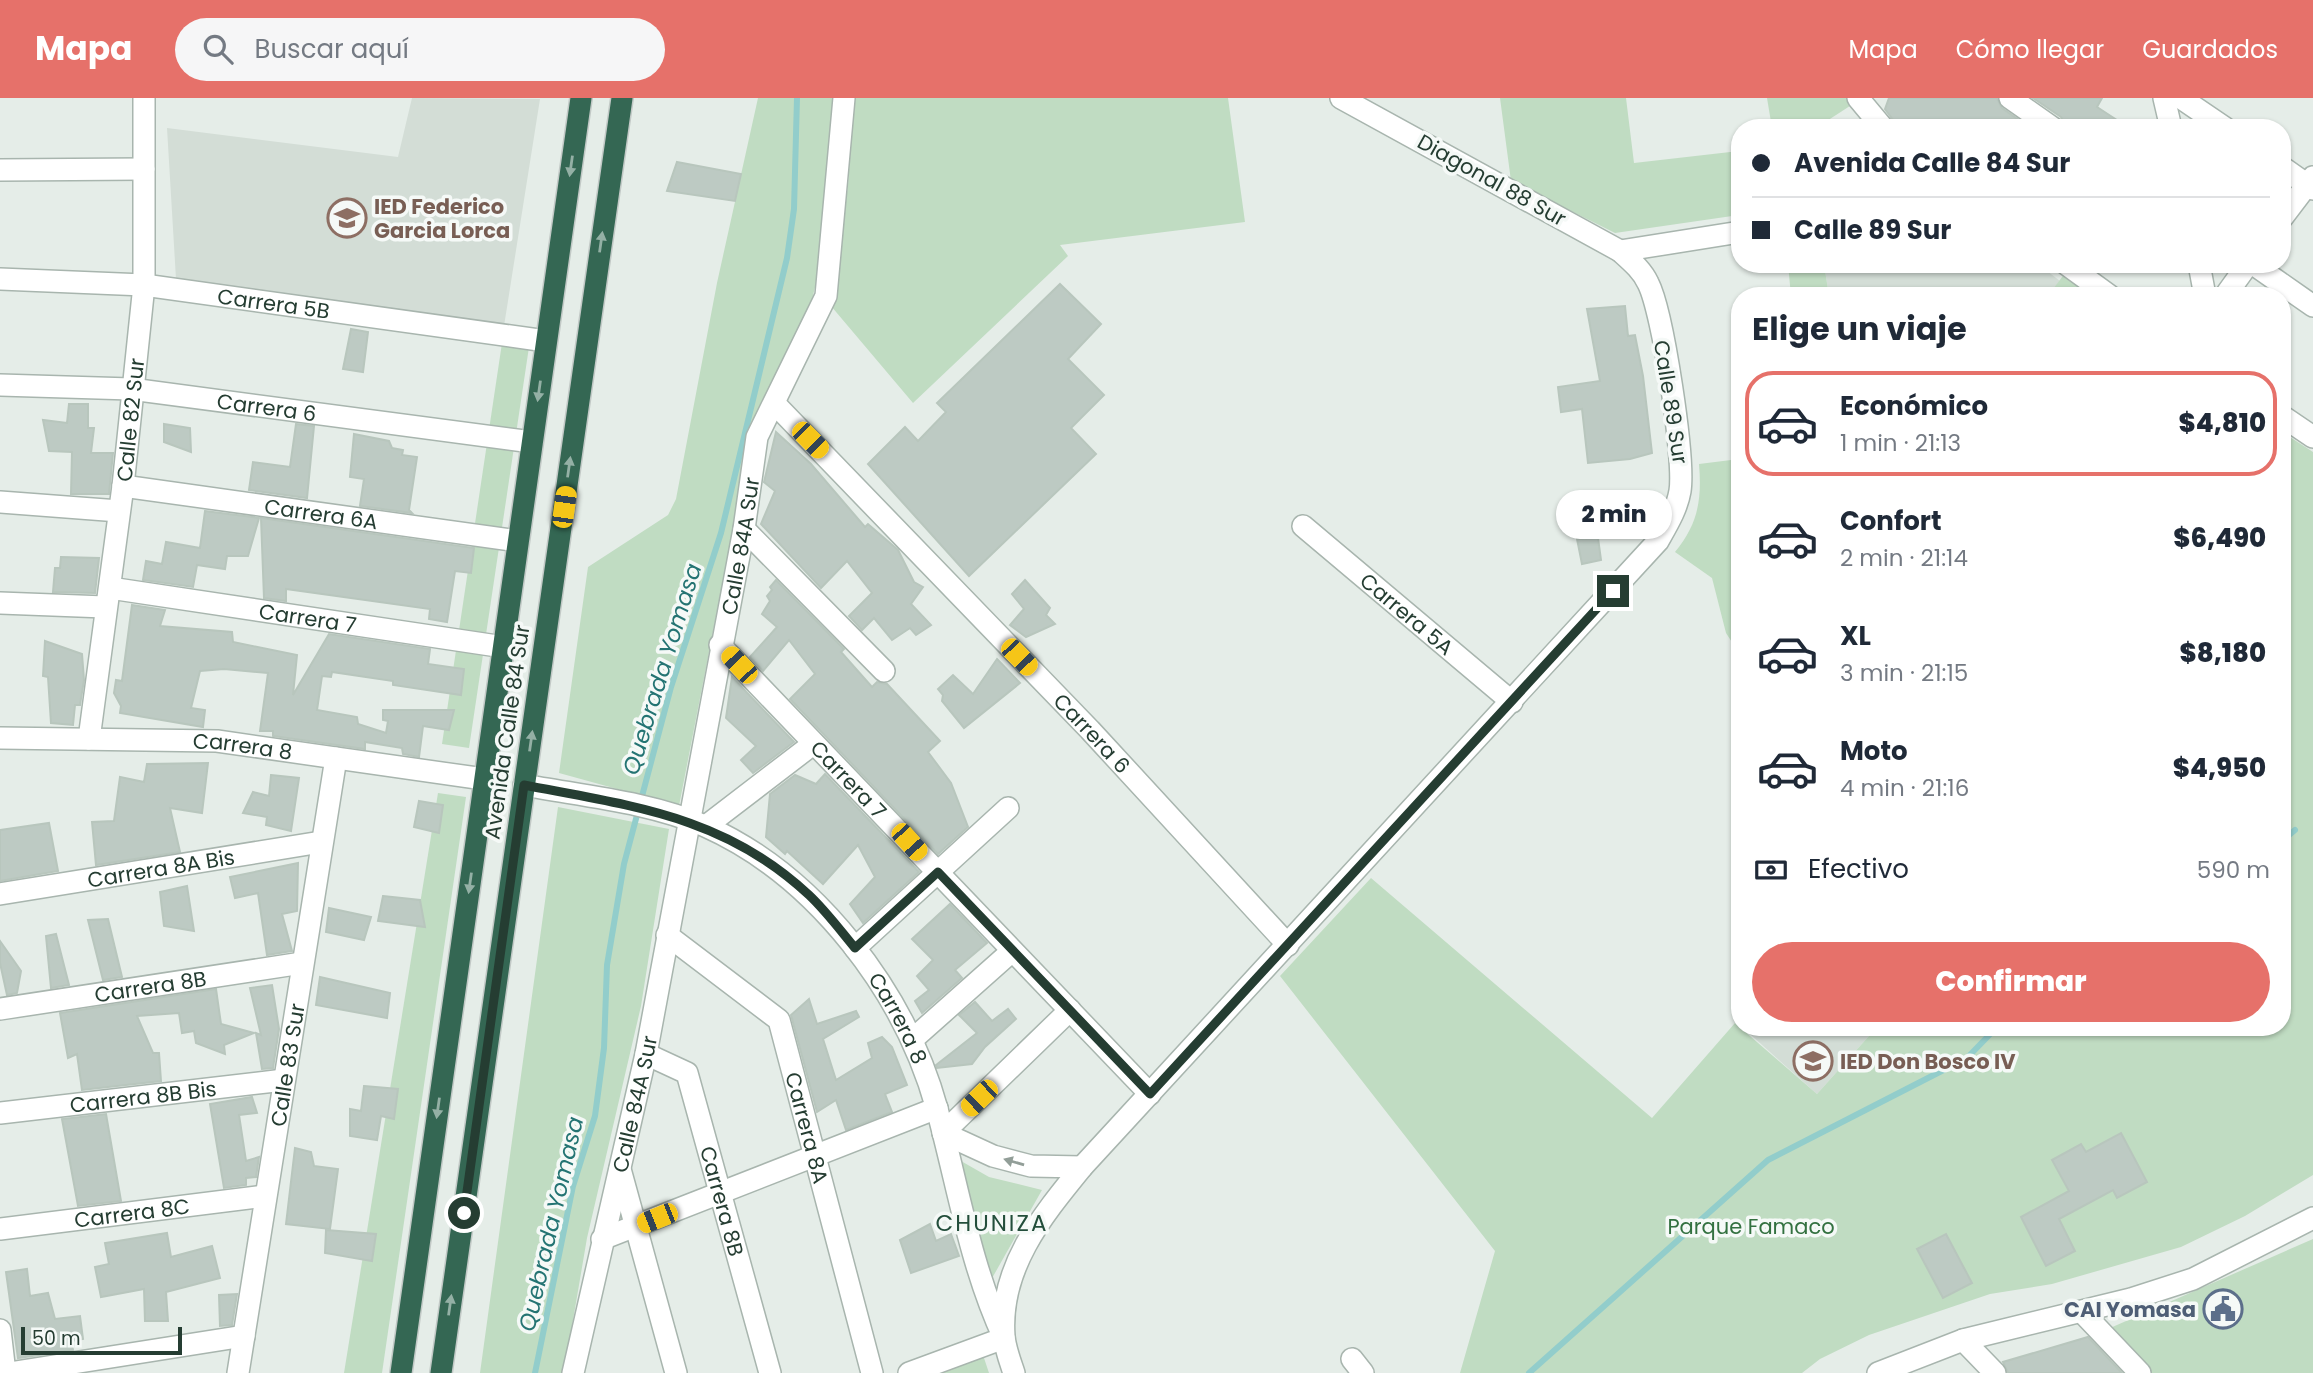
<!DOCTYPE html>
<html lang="es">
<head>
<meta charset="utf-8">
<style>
	body { margin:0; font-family:Poppins,sans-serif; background:#f6f6f7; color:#1f2937; height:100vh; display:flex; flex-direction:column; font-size:26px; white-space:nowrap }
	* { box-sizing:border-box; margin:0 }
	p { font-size:23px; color:#747a83 }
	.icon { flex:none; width:38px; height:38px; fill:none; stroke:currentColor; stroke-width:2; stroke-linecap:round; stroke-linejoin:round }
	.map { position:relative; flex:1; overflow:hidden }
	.details { position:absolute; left:1731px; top:189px; width:560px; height:749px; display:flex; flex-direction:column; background:#fff; border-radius:28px; box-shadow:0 2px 5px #0004 }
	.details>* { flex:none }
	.guide { position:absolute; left:1731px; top:21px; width:560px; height:154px; border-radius:28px; box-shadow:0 2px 5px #0004; display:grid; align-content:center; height:154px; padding:0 21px; background:#fff }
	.scale { position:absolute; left:21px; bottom:18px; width:161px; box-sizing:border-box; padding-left:7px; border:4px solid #253d32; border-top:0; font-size:19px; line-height:24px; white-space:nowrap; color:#253d32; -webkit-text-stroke:5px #f5f9f7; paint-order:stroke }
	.end { position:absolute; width:32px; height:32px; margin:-16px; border:9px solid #253d32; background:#fff; box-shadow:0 0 0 4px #fff }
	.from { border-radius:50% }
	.bubble { position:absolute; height:49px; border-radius:24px; background:#fff; box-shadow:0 2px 5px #0004; font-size:23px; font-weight:800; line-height:49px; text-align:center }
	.car { position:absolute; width:21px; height:42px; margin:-21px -10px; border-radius:9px; box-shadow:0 0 5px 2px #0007; background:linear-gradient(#f5c518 24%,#345 0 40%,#f5c518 0 76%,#345 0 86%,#f5c518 0) }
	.guide b { display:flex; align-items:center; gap:24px; height:66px; font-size:26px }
	.guide b+b { border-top:2px solid #e0e1e3 }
	.guide i { width:18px; height:18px; background:#1f2937 }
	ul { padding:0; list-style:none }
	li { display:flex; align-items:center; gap:21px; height:105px; margin:0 14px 10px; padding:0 7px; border:4px solid transparent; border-radius:28px }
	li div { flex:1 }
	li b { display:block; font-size:26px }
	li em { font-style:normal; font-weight:800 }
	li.on { border-color:#e6716a }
	li>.icon { width:63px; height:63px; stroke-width:1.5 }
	h2 { padding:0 21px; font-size:32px; line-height:84px }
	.pay { display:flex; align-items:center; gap:18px; height:77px; padding:0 21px; font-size:26px }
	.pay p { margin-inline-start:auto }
	.action { display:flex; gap:14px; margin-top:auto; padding:14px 21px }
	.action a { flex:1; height:80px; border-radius:42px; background:#e6716a; color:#fff; font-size:28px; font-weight:800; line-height:80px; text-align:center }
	header { display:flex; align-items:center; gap:42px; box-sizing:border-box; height:98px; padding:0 35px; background:#e6716a; color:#fff }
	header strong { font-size:33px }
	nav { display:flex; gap:38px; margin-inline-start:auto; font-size:24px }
	.search { width:490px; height:63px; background:#f6f6f7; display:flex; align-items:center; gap:18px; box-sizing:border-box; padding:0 24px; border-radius:38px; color:#747a83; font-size:26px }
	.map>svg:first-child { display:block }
	.built { fill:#d3ddd6 }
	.green { fill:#c0dcc2 }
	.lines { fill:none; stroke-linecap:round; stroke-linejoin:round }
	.stream { stroke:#92cdcb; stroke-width:6 }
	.building { fill:#bdcac3; stroke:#b8c6bd; stroke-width:2 }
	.minor-casing { stroke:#a8b5ae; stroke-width:24 }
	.highway-casing { stroke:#c2c9c6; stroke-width:24 }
	.minor { stroke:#fff; stroke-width:21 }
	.highway { stroke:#346753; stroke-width:21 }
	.oneway { fill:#94b0a5 }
	.oneway2 { fill:#929e98 }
	.route { stroke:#253d32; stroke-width:9 }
	.labels { text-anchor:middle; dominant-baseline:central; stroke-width:7; stroke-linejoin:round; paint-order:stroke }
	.street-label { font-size:21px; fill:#253d32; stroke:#f5f9f7 }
	.education-label { font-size:21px; font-weight:bold; fill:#785e54; stroke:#f5f9f7; text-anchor:start }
	.park-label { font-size:21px; fill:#337140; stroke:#f5f9f7 }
	.service-label { font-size:21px; font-weight:bold; fill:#4e5e75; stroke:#f5f9f7; text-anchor:end }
	.water-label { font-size:23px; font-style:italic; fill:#247473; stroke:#f5f9f7 }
	.neighbourhood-label { font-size:23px; letter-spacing:2px; fill:#234e3b; stroke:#f5f9f7 }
</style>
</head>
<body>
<header>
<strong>Mapa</strong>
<div class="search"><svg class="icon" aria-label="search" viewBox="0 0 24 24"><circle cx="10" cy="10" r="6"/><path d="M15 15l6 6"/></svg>Buscar aquí</div>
<nav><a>Mapa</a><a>Cómo llegar</a><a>Guardados</a></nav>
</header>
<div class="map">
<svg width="2313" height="1275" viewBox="0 0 2313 1275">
	<rect width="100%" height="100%" fill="#e5ede8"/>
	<g class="built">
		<path d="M412,0L540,1L504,228L176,181L167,30L398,59Z"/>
		<path d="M1824,166H2038L2060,183L2048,198H1829Z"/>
		<path d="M1742,929H1877L1817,996Z"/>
	</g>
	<g class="green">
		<path d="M758,0H836L826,142L812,202L739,400L679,708L559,675L588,469L668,417L676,401L717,185Z"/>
		<path d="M854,0H1228L1245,124L1060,147L1068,158L913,305L831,208L848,88Z"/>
		<path d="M1500,0H1626L1634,65L1739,53V117L1615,135L1511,83Z"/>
		<path d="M1767,0H1848L1853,6L1816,30H1772Z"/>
		<path d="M1788,166H1824L1829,198H1791Z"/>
		<path d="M2065,175L2097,198H2048Z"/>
		<path d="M502,245L529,249L469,650L442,646Z"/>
		<path d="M2282,334L2313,354V1077L2245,1118L2181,1149L2052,1186L1990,1196L1869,1237L1820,1261L1802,1275H1460L1495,1153L1280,878L1371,780L1652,1020L1735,925L1817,996L1877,929H2282Z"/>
		<path d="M1739,361H1740L1739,555L1726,535L1712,480L1675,454C1698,426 1702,402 1699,366Z"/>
		<path d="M438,695L466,699L382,1275H344Z"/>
		<path d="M558,709L669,731L641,908L587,1140L564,1275H480Z"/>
		<path d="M961,1063L989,1079L1042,1092L991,1182Z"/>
		<path d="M2313,1141V1275H2140L2101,1234Z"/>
		<path d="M983,1257L989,1275H937Z"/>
	</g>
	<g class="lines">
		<g class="stream">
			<path d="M2282,743L2295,732"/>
			<path d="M535,1275L573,1088L595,1018L604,950L607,867L624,766L671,589L721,435L787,160L794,111L797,0"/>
			<path d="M1529,1275L1768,1062L1967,960L1997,929"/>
		</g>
	</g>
	<g class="building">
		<path d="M1889,0H1997L2002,10L2030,30H1899L1885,11Z"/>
		<path d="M2033,0H2102L2097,9L2129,30H2066L2061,19Z"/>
		<path d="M677,64L741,76L735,103L667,93Z"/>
		<path d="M1060,186L1101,226L1068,261L1104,297L1071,330L1096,356L969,478L868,366L905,329L918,343L946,314L937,305Z"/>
		<path d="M1625,208L1628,238L1635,237L1643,278L1652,355L1630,361L1588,365L1582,311L1561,314L1558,289L1600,283L1587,211Z"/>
		<path d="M351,231L368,234L363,274L343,271Z"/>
		<path d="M69,306H88V330H94L91,355H113L109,396H71L72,354L49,353L43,322L67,325Z"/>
		<path d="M164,326L190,330L191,354L164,344Z"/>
		<path d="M296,326L314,328L307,400L249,392L253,364L290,369Z"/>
		<path d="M776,334L811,366L865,429L868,426L898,452L914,484L923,489L911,506L931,527L916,537L910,530L892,542L874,520L862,532L849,518L872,495L847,463L821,490L761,426L775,393L764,384Z"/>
		<path d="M354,336L389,343L392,350L403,352L402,357L417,359L409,412L412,415L360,408L364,381L350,379Z"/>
		<path d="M205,413L259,420L248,458H227L225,471L197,467L193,489L143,482L146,463L162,466L166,444L200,450Z"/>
		<path d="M261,420L474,450L471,475L455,473L447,524L429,521L430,511L286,491V503L264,500Z"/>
		<path d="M1598,440L1601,462L1582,466L1577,441Z"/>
		<path d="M61,459L99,460L95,495L53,494L55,470H60Z"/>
		<path d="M776,482L844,551L841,554L872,589L877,584L887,586L940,643L928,654L951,685L968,729L938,756L790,601L815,576L789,542L763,573L750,559L777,529L762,516L770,503L767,498L772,492L770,489Z"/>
		<path d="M1025,482L1050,510L1046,517L1055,526L1026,539L1010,527L1024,511L1012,496Z"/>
		<path d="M132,507L165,512L160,528L232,534L233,544L297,557L293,597L329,536L430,551L428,566L464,571L461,597L393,587V583L332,574L331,579L322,578L317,612L357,619L358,626L386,635L388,623L383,622V612H454L449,632L423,628L419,659L403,656L402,650L365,644V651L273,638V633H260L268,575L224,571L200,573L191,610L205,612L203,629L120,615L121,608L114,595L116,582L122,583Z"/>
		<path d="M45,543L82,556L84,582L80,607H75L73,627L51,625L48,579L43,578Z"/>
		<path d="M997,561L1020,585L964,630L942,603L943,597L938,591L953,577L973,596Z"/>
		<path d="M732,579L794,644L753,675L741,662L756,648L726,620Z"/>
		<path d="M208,665L202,715L170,710L180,754L96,767L92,724L114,723L120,679L144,684L147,666Z"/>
		<path d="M825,676L919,774L863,825L850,806L875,779L858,747L823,786L787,753L785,756L766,739L770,696L795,677L816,686Z"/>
		<path d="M271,677L299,680L291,733L266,727L267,719L243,715L253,694L269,698Z"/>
		<path d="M419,703L443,707L439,735L414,729Z"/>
		<path d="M49,725L58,773L0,783V732Z"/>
		<path d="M298,765L297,813L282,816L292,853L267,857L258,795L235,800L230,779Z"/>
		<path d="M187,788L194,833L164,828L160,794Z"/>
		<path d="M383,798L420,802L425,829L378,823Z"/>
		<path d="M950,806L987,845L955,872L962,880L922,915L915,903L929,892L917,878L933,862L912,841Z"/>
		<path d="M329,810L371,819L364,842L326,834Z"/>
		<path d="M108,821L122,879L103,882L88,822Z"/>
		<path d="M56,836L69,887L51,890L46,838Z"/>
		<path d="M0,843L21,873L17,895L7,897L0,865Z"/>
		<path d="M320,879L390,895L387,920L316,907Z"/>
		<path d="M272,887L279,931L273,970L262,971L256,935L261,937L250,890Z"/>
		<path d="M216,891L221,926L254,935L224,947L225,956L196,945L194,933L182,935L179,915L137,918L153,955H159L161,983L82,992L77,956L68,960L60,915Z"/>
		<path d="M809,901L817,926L856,913L859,919L823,941L836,982L872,960L868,945L882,939L892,949L907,987L885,996L892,1014L846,1032L836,1002L817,1014L791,917Z"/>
		<path d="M975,904L992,923L1008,911L1016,921L985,949L972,966L937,970L936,967L977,935L959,917Z"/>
		<path d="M364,988L398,991L394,1021L381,1018L377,1042L350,1038V1011L361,1013Z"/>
		<path d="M252,999L257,1015L239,1017L246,1063L259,1059L256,1079L246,1080V1087L224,1090L210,1006Z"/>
		<path d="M106,1016L121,1103L78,1108L62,1021Z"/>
		<path d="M2121,1035L2147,1084L2117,1100L2113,1092L2059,1121L2075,1153L2046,1168L2021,1119L2069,1093L2052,1062L2081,1046L2086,1054Z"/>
		<path d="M295,1050L311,1054L314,1068L338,1071L330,1131L286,1126Z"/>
		<path d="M930,1126L936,1143L951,1136L959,1158L911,1175L900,1142Z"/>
		<path d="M326,1132L376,1136L372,1163L325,1155Z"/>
		<path d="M167,1135L171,1159L212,1148L220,1180L166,1194L168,1223H145L144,1191L101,1199L95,1169L109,1166L105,1145Z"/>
		<path d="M1946,1136L1972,1185L1943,1200L1917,1151Z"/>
		<path d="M27,1171L30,1198L48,1195L55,1221L80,1218L83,1241L71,1243L73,1252L18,1260L6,1174Z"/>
		<path d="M2227,1195L2237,1217L2220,1226L2208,1204Z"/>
		<path d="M237,1196L232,1227L220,1228L219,1197Z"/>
		<path d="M2088,1239L2122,1275H2008L2003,1264Z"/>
	</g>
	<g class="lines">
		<g class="minor-casing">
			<g id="minor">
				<path d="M1858,0L1883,30"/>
				<path d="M2010,0L2053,30"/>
				<path d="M2164,0L2171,30"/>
				<path d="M2181,0L2225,30"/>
				<path d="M2282,69L2313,91"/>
				<path d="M0,72L144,71"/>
				<path d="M2282,120L2313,79"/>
				<path d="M1620,153L1740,134"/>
				<path d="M2066,166L2110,198"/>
				<path d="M2199,166L2205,198"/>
				<path d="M2253,166L2313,208"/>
				<path id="s1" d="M0,181L144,187L546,243"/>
				<path d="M2225,198L2248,166"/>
				<path id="s2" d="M0,287L131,291L532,344"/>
				<path id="s3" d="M775,306L1090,632L1288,847"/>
				<path d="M2282,318L2313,339"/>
				<path id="s4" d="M123,388L518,443"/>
				<path d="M0,404L119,413"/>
				<path id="s5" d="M1303,428L1512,604"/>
				<path d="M744,431L884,573"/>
				<path id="s6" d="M110,490L504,549"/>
				<path d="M0,505L105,509"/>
				<path id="s7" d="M720,547L1150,996"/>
				<path id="s8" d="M0,640L217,643L484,681"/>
				<path id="s9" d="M89,641L123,388L144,187V0"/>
				<path id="s10" d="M524,687C583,698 650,704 705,728C817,778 905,895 937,1011C958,1088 970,1167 1004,1240L909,1275"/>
				<path d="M706,728L813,646"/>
				<path id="s11" d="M0,796L321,744"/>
				<path id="s12" d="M667,837L779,922L872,1275"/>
				<path d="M855,850L1008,710"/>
				<path id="s13" d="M0,911L302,865"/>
				<path d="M1070,912L943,1035L993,1058L1031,1068L1082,1069"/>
				<path d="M913,941L1012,853"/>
				<path id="s14" d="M646,956L687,975L770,1275"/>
				<path id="s15" d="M0,1015L284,982"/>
				<path d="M620,1071L676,1275"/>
				<path id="s16" d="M0,1131L265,1098"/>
				<path d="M602,1141L937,1010"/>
				<path d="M2082,1214L2140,1275"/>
				<path d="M0,1232L5,1275"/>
				<path d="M1963,1242L1995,1275"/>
				<path d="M1352,1261L1363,1275"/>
				<path d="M9,1275L244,1238"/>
				<path id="s17" d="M238,1275L336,660"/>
				<path id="s18" d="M573,1275L646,956L744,431L757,339L826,198L844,0"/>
				<path d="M1014,1275C1010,1263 1005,1250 1004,1238C999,1170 1042,1118 1082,1069L1658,443C1667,427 1677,411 1680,393C1685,361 1663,214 1648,185C1642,172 1631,163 1620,153L1341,0"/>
				<path d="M1878,1275L1963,1242L2131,1201L2193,1181L2313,1120"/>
			</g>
		</g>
		<g class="highway-casing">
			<g id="highway">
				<path d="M401,1275L581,0"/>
				<path d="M441,1275L622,0"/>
			</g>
		</g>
		<use href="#minor" class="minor"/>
		<use href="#highway" class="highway"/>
	</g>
	<defs><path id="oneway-solid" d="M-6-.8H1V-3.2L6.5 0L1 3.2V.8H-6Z" transform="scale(1.75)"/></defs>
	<g class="oneway">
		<use href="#oneway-solid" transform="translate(571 68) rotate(98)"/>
		<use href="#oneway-solid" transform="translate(601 144) rotate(-82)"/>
		<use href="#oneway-solid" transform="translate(539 293) rotate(98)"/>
		<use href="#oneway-solid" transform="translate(569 369) rotate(-82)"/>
		<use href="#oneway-solid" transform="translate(531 643) rotate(-82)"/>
		<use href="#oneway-solid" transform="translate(470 785) rotate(98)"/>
		<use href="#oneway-solid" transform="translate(438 1010) rotate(98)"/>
		<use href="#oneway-solid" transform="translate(450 1207) rotate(-82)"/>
	</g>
	<use class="oneway2" href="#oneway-solid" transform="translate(1014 1064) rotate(-164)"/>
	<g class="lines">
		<path class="route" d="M464,1115L524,687C632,708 725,718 809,797C826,813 840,832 855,850L938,774L1150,996L1613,493"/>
	</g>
	<defs>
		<g id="school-ring" transform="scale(2.0125)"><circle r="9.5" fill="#f5f9f7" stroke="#8d6e63" stroke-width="1.5"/><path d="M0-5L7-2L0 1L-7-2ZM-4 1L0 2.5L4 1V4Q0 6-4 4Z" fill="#8d6e63"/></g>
		<g id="civic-ring" transform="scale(2.0125)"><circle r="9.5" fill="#f5f9f7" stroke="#5c6f8a" stroke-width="1.5"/><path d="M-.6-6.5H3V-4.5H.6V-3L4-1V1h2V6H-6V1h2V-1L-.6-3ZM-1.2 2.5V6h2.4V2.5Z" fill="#5c6f8a"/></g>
	</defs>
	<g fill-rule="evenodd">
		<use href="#school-ring" x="347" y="120"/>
		<use href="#school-ring" x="1813" y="963"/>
		<use href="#civic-ring" x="2223" y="1211"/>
	</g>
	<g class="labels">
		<g class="street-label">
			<text transform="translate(1492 82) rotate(29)">Diagonal 88 Sur</text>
			<text stroke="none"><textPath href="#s1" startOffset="275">Carrera 5B</textPath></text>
			<text transform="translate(1671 304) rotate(81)">Calle 89 Sur</text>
			<text stroke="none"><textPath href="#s2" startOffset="268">Carrera 6</textPath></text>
			<text stroke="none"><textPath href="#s9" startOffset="322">Calle 82 Sur</textPath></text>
			<text stroke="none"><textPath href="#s4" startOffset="200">Carrera 6A</textPath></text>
			<text stroke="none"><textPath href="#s18" startOffset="844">Calle 84A Sur</textPath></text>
			<text stroke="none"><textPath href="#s5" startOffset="136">Carrera 5A</textPath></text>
			<text stroke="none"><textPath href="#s6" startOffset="200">Carrera 7</textPath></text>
			<text transform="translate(507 634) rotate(-82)">Avenida Calle 84 Sur</text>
			<text stroke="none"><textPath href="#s3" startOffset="457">Carrera 6</textPath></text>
			<text stroke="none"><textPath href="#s8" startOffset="243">Carrera 8</textPath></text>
			<text stroke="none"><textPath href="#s7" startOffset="186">Carrera 7</textPath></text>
			<text stroke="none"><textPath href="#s11" startOffset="163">Carrera 8A Bis</textPath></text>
			<text stroke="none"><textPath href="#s13" startOffset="152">Carrera 8B</textPath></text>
			<text stroke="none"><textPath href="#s10" startOffset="464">Carrera 8</textPath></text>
			<text stroke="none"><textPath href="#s17" startOffset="312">Calle 83 Sur</textPath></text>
			<text stroke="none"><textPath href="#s15" startOffset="144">Carrera 8B Bis</textPath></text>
			<text stroke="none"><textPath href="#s18" startOffset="276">Calle 84A Sur</textPath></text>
			<text stroke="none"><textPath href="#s12" startOffset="252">Carrera 8A</textPath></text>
			<text stroke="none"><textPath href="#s14" startOffset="178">Carrera 8B</textPath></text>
			<text stroke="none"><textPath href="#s16" startOffset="133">Carrera 8C</textPath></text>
		</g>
		<g class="education-label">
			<text x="374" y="108">IED Federico<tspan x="374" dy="24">Garcia Lorca</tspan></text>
			<text x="1840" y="963">IED Don Bosco IV</text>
		</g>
		<g class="park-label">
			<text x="1751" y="1128">Parque Famaco</text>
		</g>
		<g class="service-label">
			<text x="2196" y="1211">CAI Yomasa</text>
		</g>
		<g class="water-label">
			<text transform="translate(662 571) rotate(-73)">Quebrada Yomasa</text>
			<text transform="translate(551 1126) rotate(-77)">Quebrada Yomasa</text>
		</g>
		<g class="neighbourhood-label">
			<text x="992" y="1125">CHUNIZA</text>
		</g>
	</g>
</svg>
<div class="scale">50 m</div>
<i class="end from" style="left:464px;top:1115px"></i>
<i class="end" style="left:1613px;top:493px"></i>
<div class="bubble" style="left:1556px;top:392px;width:116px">2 min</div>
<i class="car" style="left:810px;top:342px;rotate:135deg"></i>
<i class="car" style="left:564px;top:409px;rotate:8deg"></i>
<i class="car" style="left:1019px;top:559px;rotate:136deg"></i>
<i class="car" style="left:739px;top:567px;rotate:317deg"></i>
<i class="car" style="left:909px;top:744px;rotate:138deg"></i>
<i class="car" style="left:979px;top:1000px;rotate:226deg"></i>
<i class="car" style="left:657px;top:1120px;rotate:248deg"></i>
<div class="guide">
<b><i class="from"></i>Avenida Calle 84 Sur</b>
<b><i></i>Calle 89 Sur</b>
</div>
<section class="details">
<h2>Elige un viaje</h2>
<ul>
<li class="on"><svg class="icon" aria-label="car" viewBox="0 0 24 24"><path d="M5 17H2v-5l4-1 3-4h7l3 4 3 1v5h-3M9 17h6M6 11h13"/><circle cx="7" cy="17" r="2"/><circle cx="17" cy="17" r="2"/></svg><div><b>Económico</b><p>1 min · 21:13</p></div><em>$4,810</em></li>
<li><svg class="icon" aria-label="car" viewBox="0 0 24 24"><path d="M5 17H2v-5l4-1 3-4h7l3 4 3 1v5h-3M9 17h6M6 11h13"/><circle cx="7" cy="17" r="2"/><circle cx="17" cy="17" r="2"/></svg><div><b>Confort</b><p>2 min · 21:14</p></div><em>$6,490</em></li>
<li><svg class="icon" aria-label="car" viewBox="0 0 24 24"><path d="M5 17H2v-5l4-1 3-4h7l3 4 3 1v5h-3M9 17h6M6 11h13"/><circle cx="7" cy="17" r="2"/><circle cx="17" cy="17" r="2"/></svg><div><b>XL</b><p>3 min · 21:15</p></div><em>$8,180</em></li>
<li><svg class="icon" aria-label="car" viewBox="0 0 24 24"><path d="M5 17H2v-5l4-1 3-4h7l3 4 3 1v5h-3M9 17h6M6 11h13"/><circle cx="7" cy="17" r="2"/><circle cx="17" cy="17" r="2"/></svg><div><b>Moto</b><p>4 min · 21:16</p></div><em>$4,950</em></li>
</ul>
<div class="pay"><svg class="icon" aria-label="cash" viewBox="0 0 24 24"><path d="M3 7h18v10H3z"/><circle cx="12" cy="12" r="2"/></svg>Efectivo<p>590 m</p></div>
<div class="action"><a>Confirmar</a></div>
</section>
</div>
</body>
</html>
